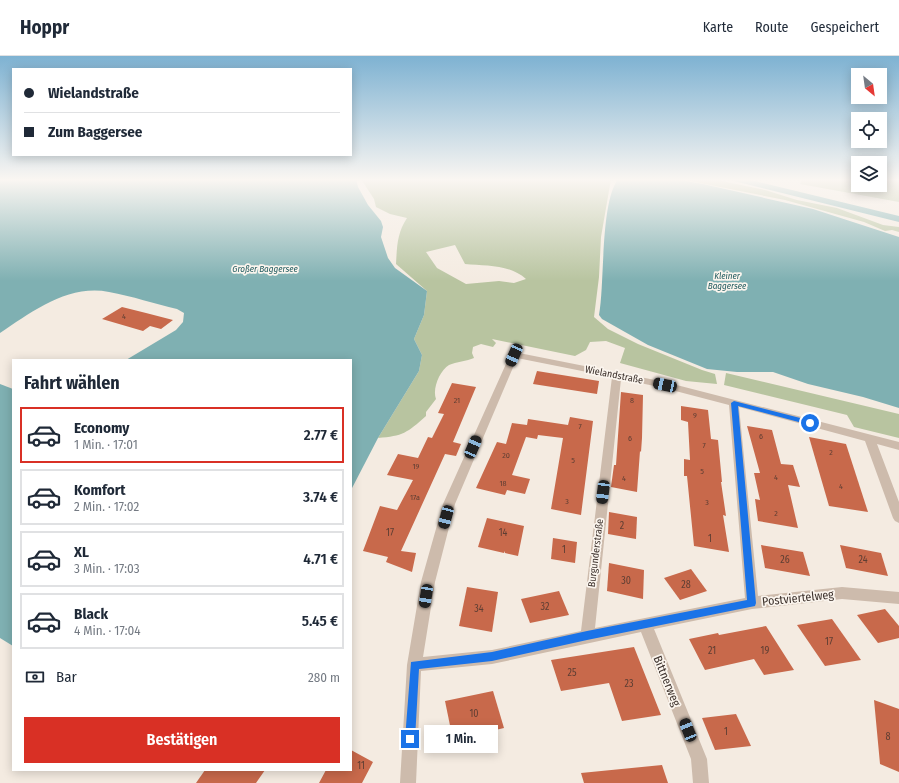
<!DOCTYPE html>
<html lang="de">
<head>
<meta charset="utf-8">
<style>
	body { margin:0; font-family:"Fira Sans Condensed",sans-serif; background:#f2f2f3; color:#1f2937; height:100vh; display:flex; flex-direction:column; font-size:15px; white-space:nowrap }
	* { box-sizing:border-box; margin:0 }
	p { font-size:13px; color:#747a83 }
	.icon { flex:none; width:22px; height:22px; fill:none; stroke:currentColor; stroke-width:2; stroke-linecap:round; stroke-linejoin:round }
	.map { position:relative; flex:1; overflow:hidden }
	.panel { position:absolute; left:12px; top:303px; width:340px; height:412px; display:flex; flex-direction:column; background:#fff; border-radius:0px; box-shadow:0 2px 10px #0003 }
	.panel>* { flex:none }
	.banner { position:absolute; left:12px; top:12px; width:340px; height:88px; border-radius:0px; box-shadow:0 2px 10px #0003; display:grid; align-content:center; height:88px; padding:0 12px; background:#fff }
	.needle { width:26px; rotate:151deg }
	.controls { position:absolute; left:851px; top:12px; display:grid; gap:8px }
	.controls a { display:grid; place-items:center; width:36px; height:36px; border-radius:0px; background:#fff; box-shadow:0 2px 10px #0003; font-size:20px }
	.end { position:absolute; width:18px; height:18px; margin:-9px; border:5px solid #1a73e8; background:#fff; box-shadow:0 0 0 2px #fff }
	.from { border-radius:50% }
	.bubble { position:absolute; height:28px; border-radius:0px; background:#fff; box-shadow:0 2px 10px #0003; font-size:13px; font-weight:600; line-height:28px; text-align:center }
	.car { position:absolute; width:12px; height:24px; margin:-12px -6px; border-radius:5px; box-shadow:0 0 3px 1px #0007; background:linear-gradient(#222 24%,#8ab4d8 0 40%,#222 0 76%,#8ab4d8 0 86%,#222 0) }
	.banner b { display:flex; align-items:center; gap:14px; height:38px; font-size:15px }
	.banner b+b { border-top:1px solid #e0e1e3 }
	.banner i { width:10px; height:10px; background:#1f2937 }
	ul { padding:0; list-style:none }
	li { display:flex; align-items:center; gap:12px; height:56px; margin:0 8px 6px; padding:0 4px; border:2px solid #e0e1e3; border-radius:0px }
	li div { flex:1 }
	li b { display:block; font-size:15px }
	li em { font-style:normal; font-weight:600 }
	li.active { border-color:#d93025 }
	li>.icon { width:36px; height:36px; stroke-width:1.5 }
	h2 { padding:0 12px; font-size:18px; line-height:48px }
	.pay { display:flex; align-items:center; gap:10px; height:44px; padding:0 12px; font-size:15px }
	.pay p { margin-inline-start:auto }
	.primary-button { display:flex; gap:8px; margin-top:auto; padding:8px 12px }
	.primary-button a { flex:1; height:46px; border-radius:0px; background:#d93025; color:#fff; font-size:16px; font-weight:600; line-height:46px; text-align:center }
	header { display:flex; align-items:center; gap:24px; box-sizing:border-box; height:56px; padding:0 20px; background:#fff; border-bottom:1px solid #e0e1e3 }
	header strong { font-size:19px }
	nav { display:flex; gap:22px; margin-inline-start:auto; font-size:14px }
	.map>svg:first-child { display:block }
	.green { fill:#b8c4a0; fill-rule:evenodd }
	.water { fill:#7fb0b2 }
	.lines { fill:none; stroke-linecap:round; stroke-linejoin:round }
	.canal { fill:#7fb0b2; fill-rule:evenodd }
	.building { fill:#c8694b }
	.minor { fill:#cdbbac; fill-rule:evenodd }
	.route { fill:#1a73e8 }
	.labels { text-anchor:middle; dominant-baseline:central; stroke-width:3.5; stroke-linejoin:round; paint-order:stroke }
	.number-label { font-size:8px; fill:#5e3e33 }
	.far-water-label { font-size:9px; font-style:italic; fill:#1f5a5e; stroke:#fbf5ee }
	.street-label { font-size:10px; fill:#3b302b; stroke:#fbf5ee }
	.near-number-label { font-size:10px; fill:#5e3e33 }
	.near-street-label { font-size:12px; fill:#3b302b; stroke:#fbf5ee }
</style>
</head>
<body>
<header>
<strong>Hoppr</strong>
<nav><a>Karte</a><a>Route</a><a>Gespeichert</a></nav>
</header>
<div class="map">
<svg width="899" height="727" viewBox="0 0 899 727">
	<rect width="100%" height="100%" fill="#f4ebe1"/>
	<g class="green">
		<path d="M361,123H611L601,181L599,221L594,261L608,273L638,288L702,314L715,318L717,328L686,325L620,307L625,292L606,285L590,286L586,294L575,300L492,283L496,287L493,291L481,288L473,291L472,297L474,302C467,305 456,306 449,309C440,314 432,333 436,343L426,356V360C407,377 403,380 378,382L419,315L422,299L414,283L424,259L427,235L396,208C397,191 397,177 407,162L390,158L376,151L374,143ZM455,189L465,208C486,210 509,208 526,223L514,227L499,225L466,228L437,212L426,196Z"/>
		<path d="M680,123H712L765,134L797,144L837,152L883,169L899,171V176L892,174L885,175L864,166L785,144Z"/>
		<path d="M803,123H858V129H880V123H899V146L800,128Z"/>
		<path d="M726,317L899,358V382L854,371L847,359L724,329Z"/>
	</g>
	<g class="water">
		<path d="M0,123H356L358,131L368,149L381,165L383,171L381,181L388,202L395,212L427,235L424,259L414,283L422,299L419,315L378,382L351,434V304H126L176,274L183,266L184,257L177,253C155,248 132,240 109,236C68,228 32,256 0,277Z"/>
		<path d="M618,123H674L703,128L813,153L899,181V352L863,341L808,328L773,316H737L707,313L648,289L602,263L599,259C605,226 600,148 618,123Z"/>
		<path d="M0,328L13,333V590L0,582Z"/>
	</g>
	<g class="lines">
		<path class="canal" d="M733,123H746L899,160V166L734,125Z"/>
	</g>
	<g class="building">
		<path d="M122,251L146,257L173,264L161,273L150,270L143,275L102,263Z"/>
		<path d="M537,315L599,325L597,338L533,328Z"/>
		<path d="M452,327L476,331L453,386L461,388L456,400L445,398L401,495L416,497L412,516L386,506L388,501L363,495L380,450L397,454L413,424L387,419L398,398L418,402L428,381L432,382L444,358L438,357Z"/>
		<path d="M621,336L643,339L642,382L641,396L640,395L637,436L611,431L614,409H616Z"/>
		<path d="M681,350L708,354L711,383L718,384L722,426H721L726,460L723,459L729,496L694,490L687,420H684V403L690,404L688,366L681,364Z"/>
		<path d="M570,361L593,365L581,459L551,453L563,382L538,379L537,383L526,381L512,419L530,423L525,438L507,434L505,439L476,432L497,386L506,388L512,367L527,369L528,363L568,369Z"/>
		<path d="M747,370L772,374L781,408L793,409L800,431L788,429L798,472L758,465L755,443L760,444L754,417H760Z"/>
		<path d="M809,381L846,388L868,456L829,450Z"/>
		<path d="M609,456L637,461L636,483L608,478Z"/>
		<path d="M487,462L524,470L518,500L505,497L504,495V497L478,491Z"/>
		<path d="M553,482L577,486L575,507L551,503Z"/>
		<path d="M761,489L803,496L810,520L765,512Z"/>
		<path d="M840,489L881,497L888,520L846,512Z"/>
		<path d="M609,507L644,514L643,543L607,535Z"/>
		<path d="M691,513L707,535L680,544L664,522Z"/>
		<path d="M467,531L498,536L492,576L459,570Z"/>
		<path d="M559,535L569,559L530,567L521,543Z"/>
		<path d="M885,553L899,570V582L878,587L857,559Z"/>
		<path d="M832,563L861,604L825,610L797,569Z"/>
		<path d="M766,570L794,614L764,619L754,603L705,614L689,583L718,577L719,579Z"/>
		<path d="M634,591L661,659L622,665L609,627L561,635L551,604Z"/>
		<path d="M493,635L504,672L453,684L445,645Z"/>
		<path d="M874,644L899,653V716L880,708Z"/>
		<path d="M736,658L751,690L715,694L702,662Z"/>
		<path d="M351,694L373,706L362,727H319L326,714H351Z"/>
		<path d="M662,709L668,727H584L581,717Z"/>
		<path d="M205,714H265L256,727H196Z"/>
	</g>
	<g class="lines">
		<path class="minor" d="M514,296L665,326L899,386V394L877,388L899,446V467L895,465L893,462L865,385L739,351L758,540L842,531L899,536V548L842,543L752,553L654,573L707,703L709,727H693L691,703L641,576L492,608L421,615L416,727H400L407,609L421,526L443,448L510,299ZM517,302L612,321L581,575L492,594L423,601L435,526L455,448ZM621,323L664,332L729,349L745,542L595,572Z"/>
	</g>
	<linearGradient id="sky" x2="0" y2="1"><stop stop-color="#7eb2d2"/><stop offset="0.55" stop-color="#faf6f2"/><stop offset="1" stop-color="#faf6f2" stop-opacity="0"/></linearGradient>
	<rect width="899" height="225" fill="url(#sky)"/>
	<path class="route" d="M734,345L812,365L813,367L810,369L738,350L756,547L755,550L587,584L492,605L419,613L415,683L414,686L410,688L407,686L405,683L411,606L492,596L587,575L747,544L731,347Z"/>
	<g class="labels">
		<g class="number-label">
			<text x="124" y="260">4</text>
			<text x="457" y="344">21</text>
			<text x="632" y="344">8</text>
			<text x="695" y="359">9</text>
			<text x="580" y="370">7</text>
			<text x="761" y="380">6</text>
			<text x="630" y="382">6</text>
			<text x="704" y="389">7</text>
			<text x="831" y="396">2</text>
			<text x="506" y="399">20</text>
			<text x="573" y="404">5</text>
			<text x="416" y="410">19</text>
			<text x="702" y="415">5</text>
			<text x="776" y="421">4</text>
			<text x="624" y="422">4</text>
			<text x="503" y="427">18</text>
			<text x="841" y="430">4</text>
			<text x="415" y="441">17a</text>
			<text x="567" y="445">3</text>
			<text x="707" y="446">3</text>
			<text x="776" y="457">2</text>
		</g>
		<g class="far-water-label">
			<text x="265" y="213">Großer Baggersee</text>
			<text x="727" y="220">Kleiner<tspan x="727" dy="10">Baggersee</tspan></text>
		</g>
		<g class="street-label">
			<text transform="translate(614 319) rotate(11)">Wielandstraße</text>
			<text transform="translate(596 497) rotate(-83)">Burgunderstraße</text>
		</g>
		<g class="near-number-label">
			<text x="622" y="470">2</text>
			<text x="390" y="477">17</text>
			<text x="503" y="477">14</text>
			<text x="710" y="483">1</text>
			<text x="564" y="494">1</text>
			<text x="785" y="504">26</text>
			<text x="863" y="504">24</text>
			<text x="626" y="525">30</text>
			<text x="686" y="529">28</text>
			<text x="545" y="551">32</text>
			<text x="479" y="553">34</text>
			<text x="829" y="586">17</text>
			<text x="712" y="595">21</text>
			<text x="765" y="595">19</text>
			<text x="572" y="617">25</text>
			<text x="629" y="628">23</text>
			<text x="474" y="658">10</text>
			<text x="726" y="676">1</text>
			<text x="888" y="681">8</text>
			<text x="361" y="710">11</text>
		</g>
		<g class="near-street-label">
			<text transform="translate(798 542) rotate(-6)">Postviertelweg</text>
			<text transform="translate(667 625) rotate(68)">Bittnerweg</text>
		</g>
	</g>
</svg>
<div class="controls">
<a><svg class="needle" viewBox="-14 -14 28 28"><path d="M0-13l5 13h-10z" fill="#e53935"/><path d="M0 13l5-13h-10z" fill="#747a83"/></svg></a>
<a><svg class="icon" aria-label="locate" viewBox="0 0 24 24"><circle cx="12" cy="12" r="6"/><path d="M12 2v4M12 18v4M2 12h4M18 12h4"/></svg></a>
<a><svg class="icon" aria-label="layers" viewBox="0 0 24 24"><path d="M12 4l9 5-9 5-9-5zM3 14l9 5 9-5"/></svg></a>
</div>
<i class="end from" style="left:810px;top:367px"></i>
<i class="end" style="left:410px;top:683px"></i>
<div class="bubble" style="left:424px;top:669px;width:74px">1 Min.</div>
<i class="car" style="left:514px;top:299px;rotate:204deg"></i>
<i class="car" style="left:665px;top:329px;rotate:282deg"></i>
<i class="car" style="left:473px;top:391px;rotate:23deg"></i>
<i class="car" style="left:603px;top:436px;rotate:187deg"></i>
<i class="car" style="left:446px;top:461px;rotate:195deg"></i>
<i class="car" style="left:426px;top:540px;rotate:189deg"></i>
<i class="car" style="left:688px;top:674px;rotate:338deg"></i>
<div class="banner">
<b><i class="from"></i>Wielandstraße</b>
<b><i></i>Zum Baggersee</b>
</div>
<section class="panel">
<h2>Fahrt wählen</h2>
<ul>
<li class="active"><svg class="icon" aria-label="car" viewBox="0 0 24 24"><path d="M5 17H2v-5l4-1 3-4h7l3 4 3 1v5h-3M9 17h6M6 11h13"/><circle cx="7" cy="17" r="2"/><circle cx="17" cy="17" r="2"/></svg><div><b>Economy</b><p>1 Min. · 17:01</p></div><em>2.77 €</em></li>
<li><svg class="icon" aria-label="car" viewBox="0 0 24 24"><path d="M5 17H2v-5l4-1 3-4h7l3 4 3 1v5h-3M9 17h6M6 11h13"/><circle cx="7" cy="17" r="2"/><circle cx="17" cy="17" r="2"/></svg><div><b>Komfort</b><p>2 Min. · 17:02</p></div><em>3.74 €</em></li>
<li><svg class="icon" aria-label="car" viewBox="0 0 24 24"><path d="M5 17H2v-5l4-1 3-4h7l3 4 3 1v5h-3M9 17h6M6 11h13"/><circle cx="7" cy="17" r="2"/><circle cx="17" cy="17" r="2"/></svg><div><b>XL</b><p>3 Min. · 17:03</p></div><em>4.71 €</em></li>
<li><svg class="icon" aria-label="car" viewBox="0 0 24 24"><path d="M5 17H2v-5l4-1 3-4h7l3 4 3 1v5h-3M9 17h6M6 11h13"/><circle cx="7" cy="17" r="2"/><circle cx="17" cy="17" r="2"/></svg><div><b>Black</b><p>4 Min. · 17:04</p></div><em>5.45 €</em></li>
</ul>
<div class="pay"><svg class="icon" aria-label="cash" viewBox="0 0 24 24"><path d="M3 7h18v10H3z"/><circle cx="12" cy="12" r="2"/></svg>Bar<p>280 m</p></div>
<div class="primary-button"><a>Bestätigen</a></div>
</section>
</div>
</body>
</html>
